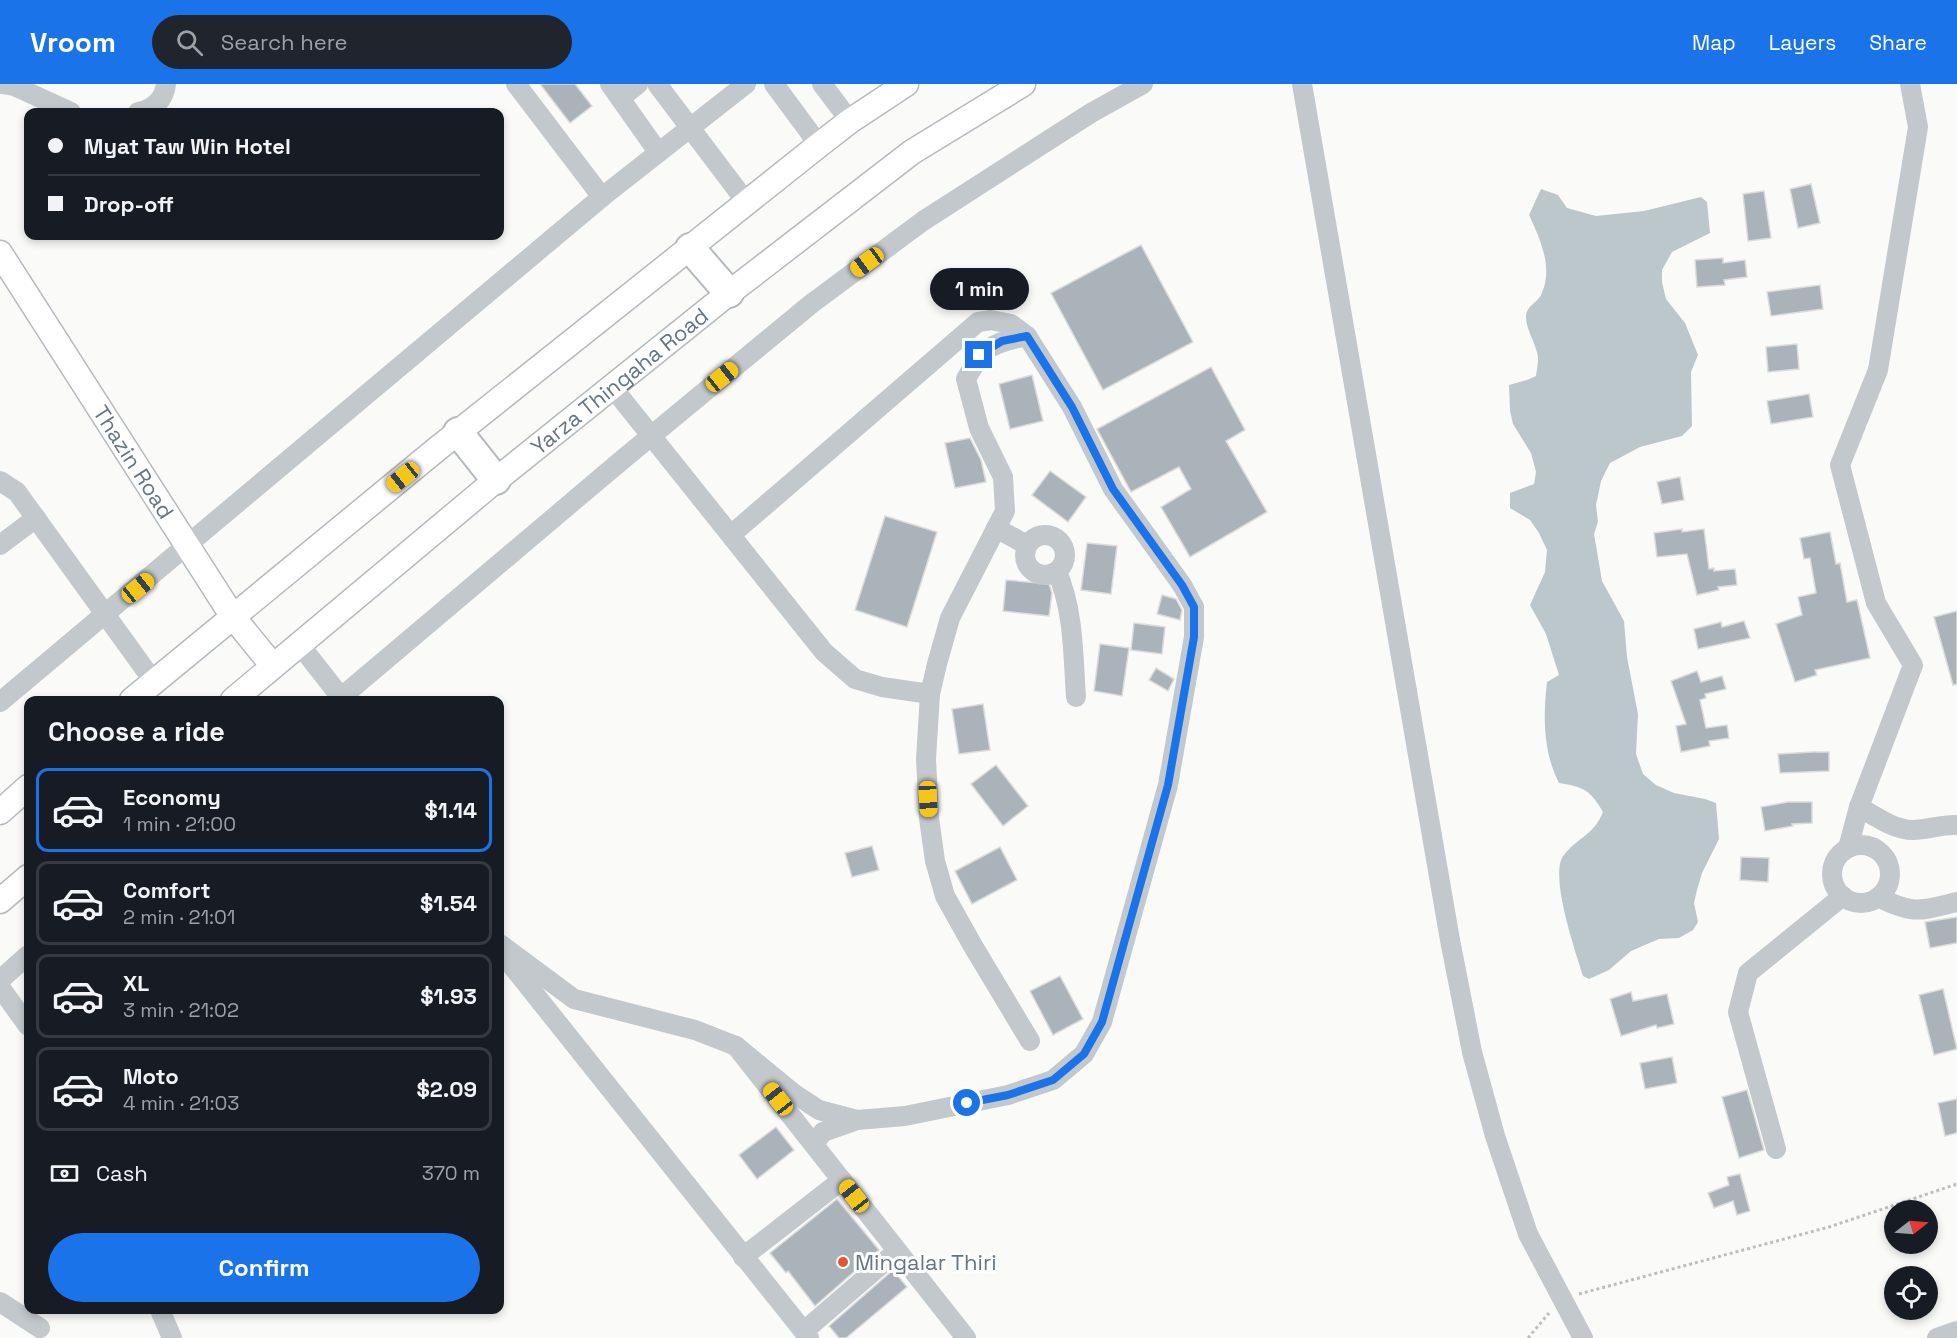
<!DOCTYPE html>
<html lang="en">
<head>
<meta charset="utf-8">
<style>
	body { margin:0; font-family:"Space Grotesk",sans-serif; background:#20242c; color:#f1f3f6; height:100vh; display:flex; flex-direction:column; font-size:22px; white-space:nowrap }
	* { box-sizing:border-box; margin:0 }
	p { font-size:20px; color:#9ea1a6 }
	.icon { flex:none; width:33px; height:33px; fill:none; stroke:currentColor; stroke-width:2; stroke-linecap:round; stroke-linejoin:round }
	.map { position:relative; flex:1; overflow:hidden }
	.details { position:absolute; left:24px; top:612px; width:480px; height:618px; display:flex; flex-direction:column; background:#171b24; border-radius:12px; box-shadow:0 3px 9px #0003 }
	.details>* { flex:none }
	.top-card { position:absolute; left:24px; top:24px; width:480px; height:132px; border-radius:12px; box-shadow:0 3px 9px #0003; display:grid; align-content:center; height:132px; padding:0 24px; background:#171b24 }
	.needle { width:39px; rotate:73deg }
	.tools { position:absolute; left:1884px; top:1116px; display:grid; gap:12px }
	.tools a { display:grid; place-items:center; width:54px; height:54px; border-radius:50%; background:#171b24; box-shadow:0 3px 9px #0003; font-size:30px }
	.end { position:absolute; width:27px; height:27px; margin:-14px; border:8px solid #1a73e8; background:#fff; box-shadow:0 0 0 3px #fff }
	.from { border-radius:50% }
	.bubble { position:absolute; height:42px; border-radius:21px; background:#171b24; box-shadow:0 3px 9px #0003; font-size:20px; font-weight:700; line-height:42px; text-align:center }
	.car { position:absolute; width:18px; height:36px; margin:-18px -9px; border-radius:8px; box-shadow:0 0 4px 2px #0007; background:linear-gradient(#f5c518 24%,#345 0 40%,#f5c518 0 76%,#345 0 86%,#f5c518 0) }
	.top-card b { display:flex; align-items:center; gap:21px; height:57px; font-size:22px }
	.top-card b+b { border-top:2px solid #363941 }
	.top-card i { width:15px; height:15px; background:#f1f3f6 }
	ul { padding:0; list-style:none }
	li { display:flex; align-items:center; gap:18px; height:84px; margin:0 12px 9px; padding:0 12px; border:3px solid #363941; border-radius:12px }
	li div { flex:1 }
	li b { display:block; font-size:22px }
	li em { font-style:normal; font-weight:700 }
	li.on { border-color:#1a73e8 }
	li>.icon { width:54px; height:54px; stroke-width:1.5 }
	h2 { padding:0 24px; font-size:27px; line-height:72px }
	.pay { display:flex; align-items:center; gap:15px; height:66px; padding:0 24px; font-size:22px }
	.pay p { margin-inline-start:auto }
	.cta { display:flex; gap:12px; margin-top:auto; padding:12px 24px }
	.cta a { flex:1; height:69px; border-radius:36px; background:#1a73e8; color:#fff; font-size:24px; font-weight:700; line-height:69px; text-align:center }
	header { display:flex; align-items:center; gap:36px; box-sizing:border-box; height:84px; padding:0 30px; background:#1a73e8; color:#fff }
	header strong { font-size:28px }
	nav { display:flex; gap:33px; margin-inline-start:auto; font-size:21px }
	.search { width:420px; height:54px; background:#20242c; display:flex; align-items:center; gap:15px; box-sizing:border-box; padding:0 21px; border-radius:33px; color:#9ea1a6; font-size:22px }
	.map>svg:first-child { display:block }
	.water { fill:#bbc7cb }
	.building { fill:#aab3b9; stroke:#dcdcda; stroke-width:1.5 }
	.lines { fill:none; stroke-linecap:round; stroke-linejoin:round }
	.major-casing { stroke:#b5babe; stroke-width:27 }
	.highway-casing { stroke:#b4b9bd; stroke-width:32 }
	.path { stroke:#bbbfc2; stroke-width:3; stroke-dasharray:3 3; stroke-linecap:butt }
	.minor { stroke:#c3c8cc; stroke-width:20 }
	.major { stroke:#fff; stroke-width:24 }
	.highway { stroke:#fff; stroke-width:28 }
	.route { stroke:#1a73e8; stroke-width:8 }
	.poi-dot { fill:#e4572e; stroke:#fff; stroke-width:2 }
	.labels { text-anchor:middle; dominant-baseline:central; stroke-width:6; stroke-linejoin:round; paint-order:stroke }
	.street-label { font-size:22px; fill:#657683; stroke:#fff }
	.poi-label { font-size:22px; fill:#657683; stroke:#fff; text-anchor:start }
</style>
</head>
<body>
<header>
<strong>Vroom</strong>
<div class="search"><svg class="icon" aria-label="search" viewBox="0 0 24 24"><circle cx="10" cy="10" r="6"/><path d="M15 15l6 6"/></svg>Search here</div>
<nav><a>Map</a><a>Layers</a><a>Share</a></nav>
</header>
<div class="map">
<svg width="1957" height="1254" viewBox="0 0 1957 1254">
	<rect width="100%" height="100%" fill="#fafaf8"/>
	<path class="water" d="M1541,105L1558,111L1567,124L1596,132L1644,127L1701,113L1707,118L1710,149L1672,168L1662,186V198L1666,215L1685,239L1698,271L1691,288L1692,342L1682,352L1640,363L1610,379L1601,397L1596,421L1598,438L1594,450L1602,497L1624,537L1627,573L1638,630L1636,670L1643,690L1656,701L1674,709L1705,715L1716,719L1719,755L1702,789L1697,806L1694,819L1698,838L1693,846L1679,854L1659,855L1631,867L1609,886L1589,895L1583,892C1576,869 1548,789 1564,771C1578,753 1594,751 1603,728C1590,706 1584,703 1559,699C1543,668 1543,632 1547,598L1559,591L1546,550L1530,521L1545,488L1547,466L1539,449L1530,436L1510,424V409L1534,400L1536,388L1531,369L1513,340L1510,327L1509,301L1527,296L1536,292C1537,286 1538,279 1538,273C1536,259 1526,246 1526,233C1526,222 1537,219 1541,211C1554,184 1540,155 1529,131Z"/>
	<g class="building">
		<path d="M540,0H575L592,22L570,39Z"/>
		<path d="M1811,100L1820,139L1798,144L1790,105Z"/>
		<path d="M1764,107L1771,154L1748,157L1743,110Z"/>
		<path d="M1141,161L1193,258L1103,306L1051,209Z"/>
		<path d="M1723,174V179L1745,176L1747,193L1724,196L1725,201L1697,203L1695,176Z"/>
		<path d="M1820,201L1823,225L1771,232L1767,208Z"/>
		<path d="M1797,260L1799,285L1768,288L1766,263Z"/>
		<path d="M1211,283L1245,346L1226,357L1267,428L1190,473L1161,423L1191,405L1179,383L1131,408L1097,345Z"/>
		<path d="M1032,291L1043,337L1010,345L999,300Z"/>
		<path d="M1809,310L1813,333L1771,340L1767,317Z"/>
		<path d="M970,354L981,376L986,398L955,404L945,359Z"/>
		<path d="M1050,387L1086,413L1068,438L1032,411Z"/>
		<path d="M1680,393L1684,416L1662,420L1657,398Z"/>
		<path d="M885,432L937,448L907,543L855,526Z"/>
		<path d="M1682,445V448L1704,445L1709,485L1714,484V487L1735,485L1737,501L1718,503L1719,506L1697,511L1687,470L1657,473L1654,449Z"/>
		<path d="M1830,448L1836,480L1840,479L1847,518L1857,516L1870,574L1815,586L1817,591L1795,598L1776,540L1802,531L1798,513L1816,509L1810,474L1804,475L1800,454Z"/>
		<path d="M1087,459L1117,462L1111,510L1081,506Z"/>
		<path d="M1006,496L1049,500L1052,509L1049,532L1003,527Z"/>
		<path d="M1162,511L1176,515L1182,526L1180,536L1157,530Z"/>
		<path d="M1957,527V600L1953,601L1934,533Z"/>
		<path d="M1744,537L1750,554L1698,565L1694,545L1721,538L1722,543Z"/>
		<path d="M1134,539L1165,543L1162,570L1131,566Z"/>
		<path d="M1100,560L1129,564L1122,612L1094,607Z"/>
		<path d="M1156,584L1174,595L1168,607L1149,596Z"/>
		<path d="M1697,587L1701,598L1722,592L1726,605L1705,610L1706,614L1700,616L1706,644L1727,641L1729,654L1709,657L1710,662L1681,668L1676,642L1686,640L1671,597Z"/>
		<path d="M983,620L990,666L959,670L952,625Z"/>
		<path d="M1813,668H1829V687L1780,689L1778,670Z"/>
		<path d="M996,681L1028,722L1003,742L971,700Z"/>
		<path d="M1788,718H1812V739L1792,740L1793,742L1765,747L1761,723Z"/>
		<path d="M872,762L879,786L852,793L845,769Z"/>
		<path d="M1000,763L1017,796L972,820L955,787Z"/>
		<path d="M1741,773L1769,774L1768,798L1740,796Z"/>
		<path d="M1957,833V859L1930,864L1925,838Z"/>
		<path d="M1060,892L1083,935L1053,951L1030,907Z"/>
		<path d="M1943,905L1957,965L1934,971L1919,911Z"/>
		<path d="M1631,908L1633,917L1667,910L1674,940L1657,944L1656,941L1621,952L1610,915Z"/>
		<path d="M1672,973L1677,999L1645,1005L1640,979Z"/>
		<path d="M1747,1006L1764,1066L1739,1074L1722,1013Z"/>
		<path d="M1957,1015V1049L1945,1052L1938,1019Z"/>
		<path d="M776,1043L794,1066L757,1095L739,1071Z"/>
		<path d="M1740,1090L1750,1127L1737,1131L1733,1117L1714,1124L1708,1109L1729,1101L1727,1093Z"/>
		<path d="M837,1115L879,1166L815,1222L788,1187L786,1189L770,1169Z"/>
		<path d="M893,1186L907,1203L846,1254H839L829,1242Z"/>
	</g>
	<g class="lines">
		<g class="major-casing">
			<g id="major">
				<path id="s1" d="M0,169L233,533L273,582"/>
				<path d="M132,616L437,365L819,61L850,37L906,0"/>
				<path id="s2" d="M233,616L496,396L729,209L912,68L1023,0"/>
				<path d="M0,728L28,703"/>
				<path d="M0,817L28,793"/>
			</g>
		</g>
		<g class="highway-casing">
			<g id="highway">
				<path d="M690,164L729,209"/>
				<path d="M458,348L496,396"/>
			</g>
		</g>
		<g class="path">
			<path d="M1579,1210L1829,1143L1957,1100"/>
			<path d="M1528,1254L1549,1229"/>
		</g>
		<g class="minor">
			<path d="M2,0L14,2L71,28"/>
			<path d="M516,0L602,113"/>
			<path d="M610,0L658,68"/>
			<path d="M657,0L747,119"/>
			<path d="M774,0L819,61"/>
			<path d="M822,0L850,37"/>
			<path d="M1302,0L1450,856L1472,968L1495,1052L1528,1150L1583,1254"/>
			<path d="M620,14L638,0"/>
			<path d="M138,28C153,25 164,17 166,0"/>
			<path d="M1027,252C991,259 984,263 966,295L979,344L1003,393L1005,427L950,534L937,580L930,610L926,675L929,734L935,777L945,812L973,862L1030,957"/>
			<path d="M613,304L824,568L855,595L882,603L930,610"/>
			<path d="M0,397L17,408L154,598"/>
			<path d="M996,444L1027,461"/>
			<path d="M732,450L978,238L991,236L1011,240L1027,252L1072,323L1113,405L1182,501L1194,523V553L1168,701L1102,938L1084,970L1053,996L1008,1011L905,1032L857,1036L819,1026L793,1009L736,962"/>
			<circle cx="1045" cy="471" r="20"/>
			<path d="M0,461L36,434"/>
			<path d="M1057,488C1074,527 1073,571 1076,613"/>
			<path d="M300,561L343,616"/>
			<path d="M338,616L622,376L811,220L923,137L1091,29L1143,0"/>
			<path d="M0,618L602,113L746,0"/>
			<path d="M1859,723L1913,581L1876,519L1840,381L1878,286L1918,43L1910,0"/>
			<circle cx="1861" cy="790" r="29"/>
			<path d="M1848,764L1859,723C1875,732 1894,746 1913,746C1928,746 1942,740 1957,741"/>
			<path d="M1878,813C1914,831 1919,827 1957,818"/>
			<path d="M500,860L574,915L695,946L736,962L966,1254"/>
			<path d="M505,873L809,1254"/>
			<path d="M0,896L28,871"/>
			<path d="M0,903L28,942"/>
			<path d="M814,1060L823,1048L857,1036"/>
			<path d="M1776,1065L1738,928L1748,889L1843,812"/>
			<path d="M743,1173L842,1096"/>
			<path d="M0,1218L40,1244"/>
			<path d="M160,1226L172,1254"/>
			<path d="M804,1247L897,1167"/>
			<path d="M1937,1254L1957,1247"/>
		</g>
		<use href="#major" class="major"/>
		<use href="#highway" class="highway"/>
	</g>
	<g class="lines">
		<path class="route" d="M967,1019L1008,1011L1053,996L1084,970L1102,938L1168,701L1194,553V523L1182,501L1113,405L1072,323L1027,252L1002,257L979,271"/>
	</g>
	<circle class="poi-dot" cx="843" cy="1178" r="6"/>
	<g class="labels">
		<g class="street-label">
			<text stroke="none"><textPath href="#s2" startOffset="501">Yarza Thingaha Road</textPath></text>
			<text stroke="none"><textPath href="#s1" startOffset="248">Thazin Road</textPath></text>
		</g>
		<g class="poi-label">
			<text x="855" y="1178">Mingalar Thiri</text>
		</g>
	</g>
</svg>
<div class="tools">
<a><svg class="needle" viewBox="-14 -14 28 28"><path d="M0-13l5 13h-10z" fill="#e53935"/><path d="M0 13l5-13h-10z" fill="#9ea1a6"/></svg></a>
<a><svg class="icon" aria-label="locate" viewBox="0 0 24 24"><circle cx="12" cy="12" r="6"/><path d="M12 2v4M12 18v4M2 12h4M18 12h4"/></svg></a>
</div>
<i class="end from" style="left:967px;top:1019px"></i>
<i class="end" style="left:979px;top:271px"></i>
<div class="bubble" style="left:930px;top:184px;width:99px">1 min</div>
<i class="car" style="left:867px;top:178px;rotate:234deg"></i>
<i class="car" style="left:722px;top:293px;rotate:51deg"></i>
<i class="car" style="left:403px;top:393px;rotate:231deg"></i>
<i class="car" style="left:138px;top:504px;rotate:51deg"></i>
<i class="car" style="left:928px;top:715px;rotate:177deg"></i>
<i class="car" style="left:778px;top:1015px;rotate:322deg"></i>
<i class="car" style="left:854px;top:1112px;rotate:322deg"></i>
<div class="top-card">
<b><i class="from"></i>Myat Taw Win Hotel</b>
<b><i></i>Drop-off</b>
</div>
<section class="details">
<h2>Choose a ride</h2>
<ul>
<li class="on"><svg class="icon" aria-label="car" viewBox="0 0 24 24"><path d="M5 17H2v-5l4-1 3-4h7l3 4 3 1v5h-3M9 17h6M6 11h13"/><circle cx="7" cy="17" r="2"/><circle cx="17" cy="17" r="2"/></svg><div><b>Economy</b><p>1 min · 21:00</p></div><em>$1.14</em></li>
<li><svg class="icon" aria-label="car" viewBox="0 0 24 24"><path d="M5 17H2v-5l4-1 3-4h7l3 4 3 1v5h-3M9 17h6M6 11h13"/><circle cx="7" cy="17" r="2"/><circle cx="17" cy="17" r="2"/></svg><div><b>Comfort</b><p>2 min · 21:01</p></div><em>$1.54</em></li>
<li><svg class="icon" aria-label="car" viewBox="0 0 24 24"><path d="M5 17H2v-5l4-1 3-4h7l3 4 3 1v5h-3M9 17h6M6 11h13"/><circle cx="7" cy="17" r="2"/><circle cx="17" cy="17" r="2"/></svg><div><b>XL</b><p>3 min · 21:02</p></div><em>$1.93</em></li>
<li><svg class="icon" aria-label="car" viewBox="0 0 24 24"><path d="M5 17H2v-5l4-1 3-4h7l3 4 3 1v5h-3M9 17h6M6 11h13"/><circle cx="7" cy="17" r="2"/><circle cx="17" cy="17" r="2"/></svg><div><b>Moto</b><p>4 min · 21:03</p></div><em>$2.09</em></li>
</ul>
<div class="pay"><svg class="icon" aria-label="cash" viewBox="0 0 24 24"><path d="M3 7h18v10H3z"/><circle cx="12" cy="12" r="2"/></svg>Cash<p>370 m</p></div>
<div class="cta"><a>Confirm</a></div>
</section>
</div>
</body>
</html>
